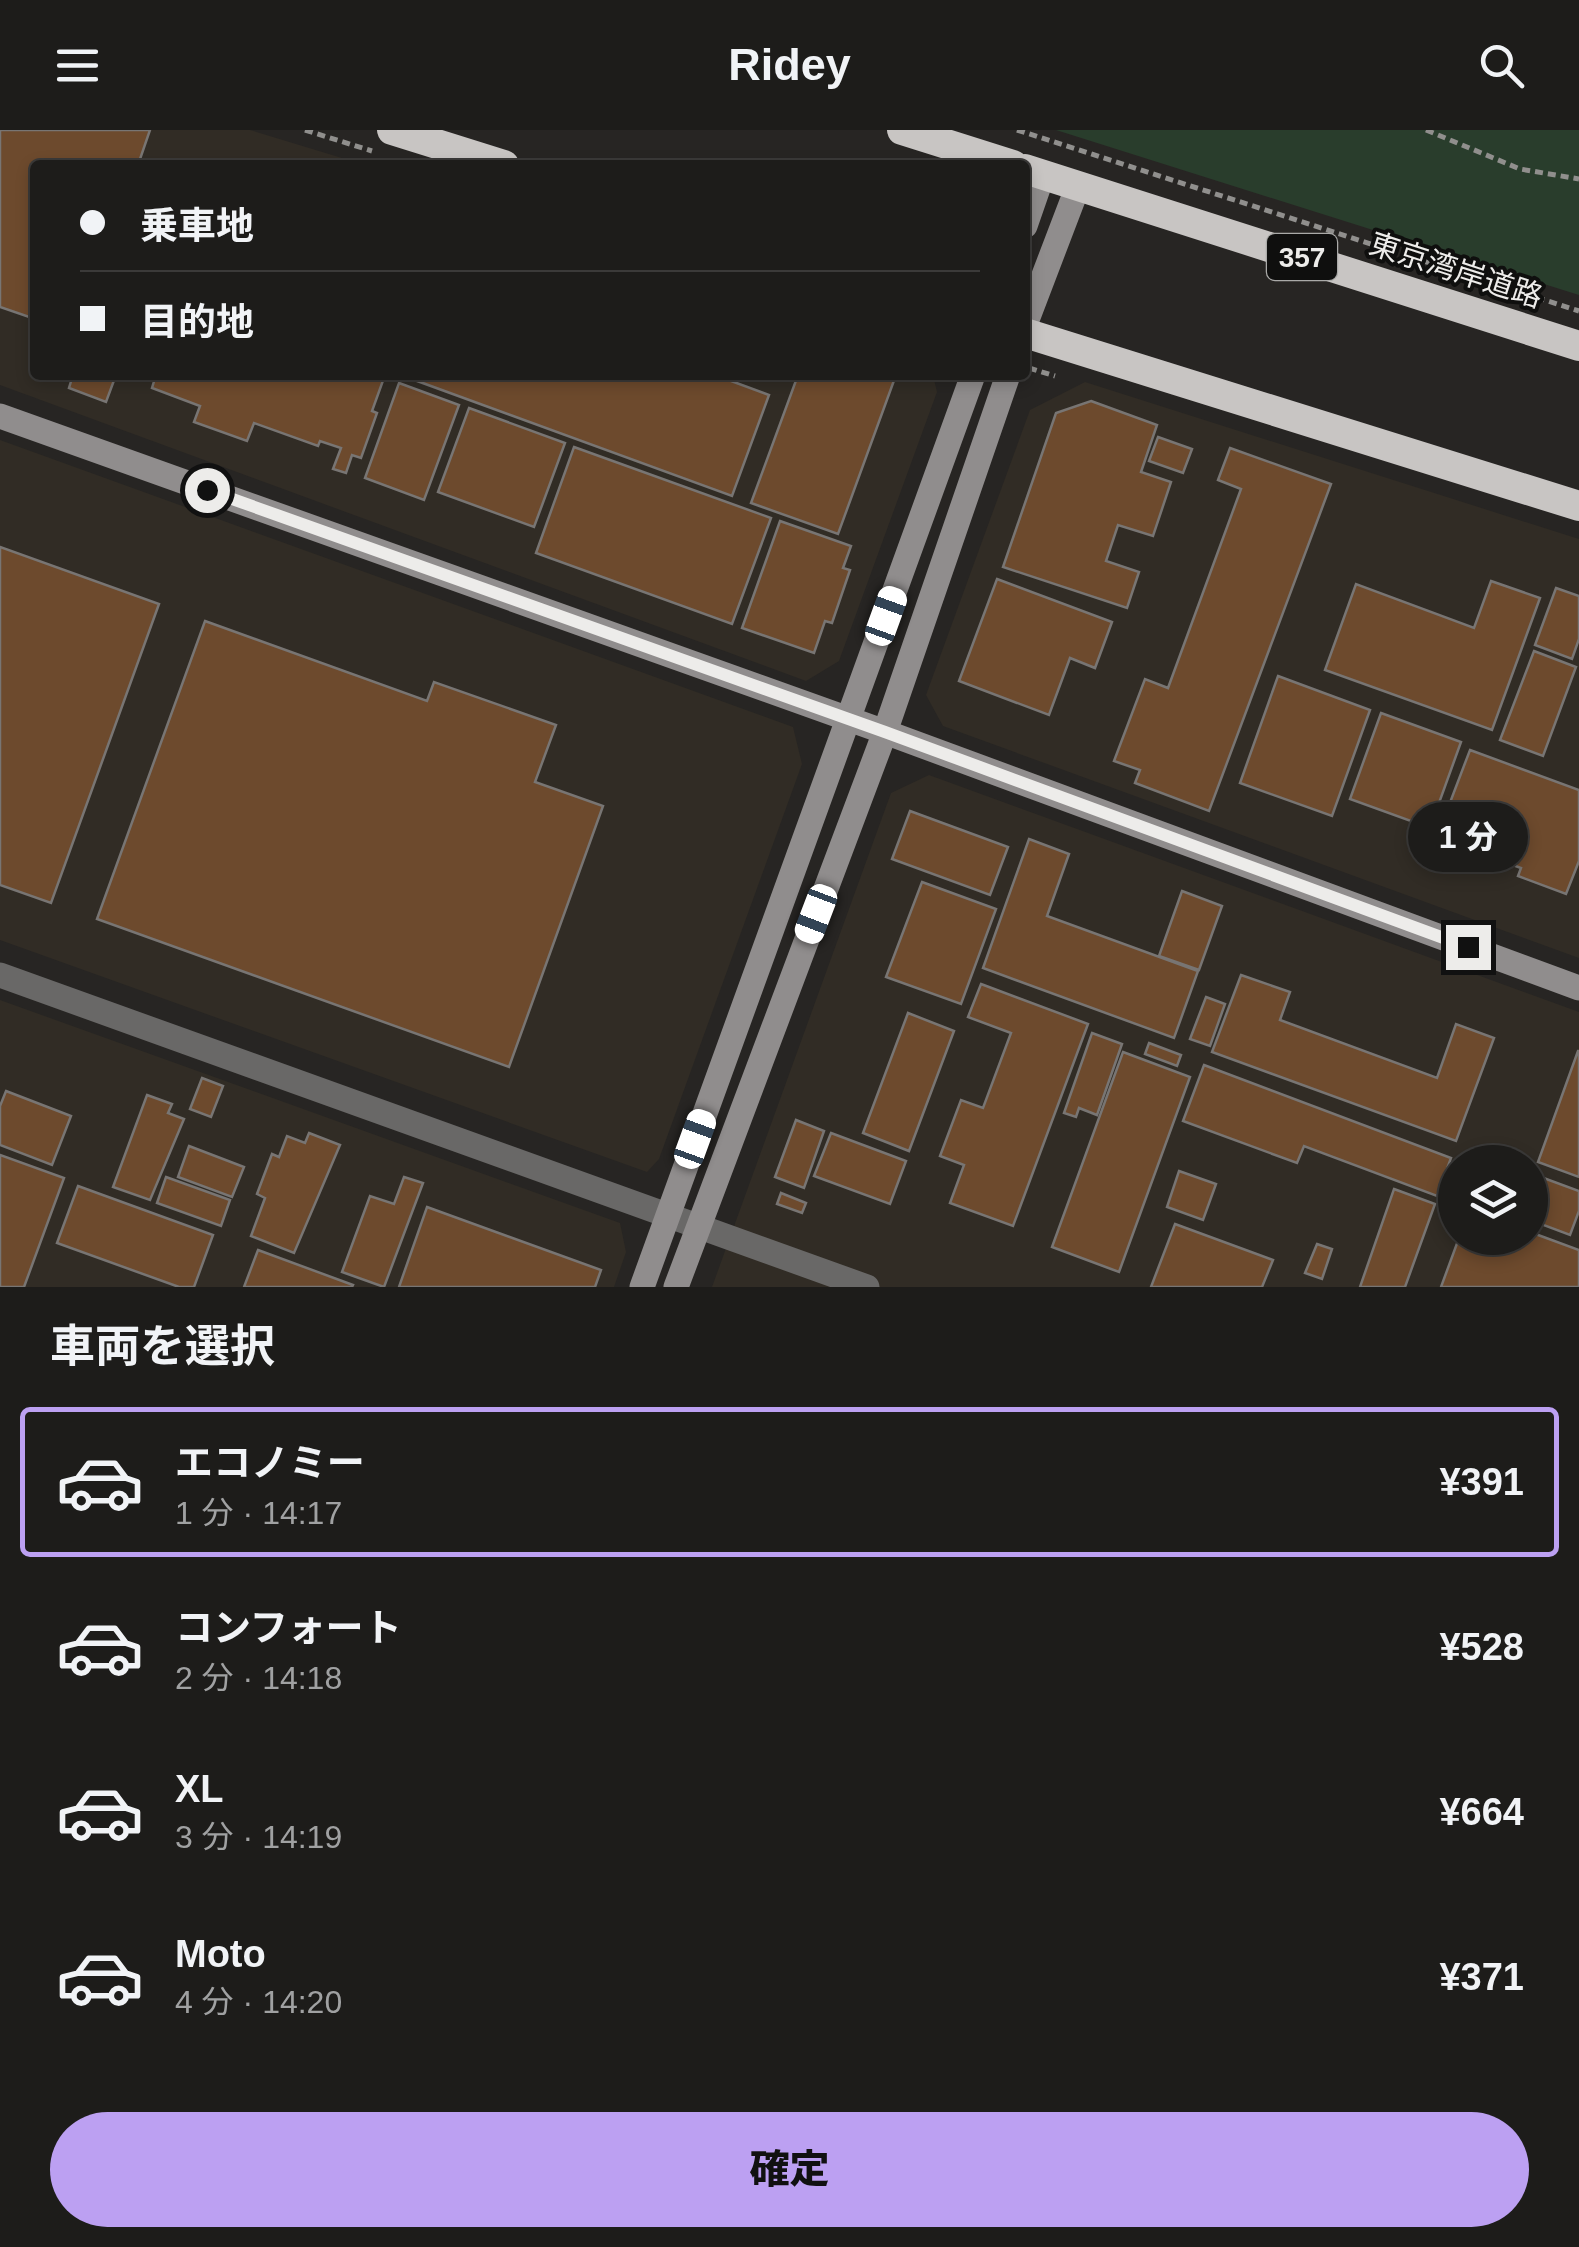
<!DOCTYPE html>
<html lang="ja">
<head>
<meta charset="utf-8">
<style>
	body { margin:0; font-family:Helvetica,"Noto Sans JP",sans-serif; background:#2a2927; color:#f1f3f6; height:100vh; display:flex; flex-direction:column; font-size:38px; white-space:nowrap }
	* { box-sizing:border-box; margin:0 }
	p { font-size:32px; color:#a0a1a2 }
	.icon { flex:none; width:55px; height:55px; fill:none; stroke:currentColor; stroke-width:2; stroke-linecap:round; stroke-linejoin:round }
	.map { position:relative; height:1157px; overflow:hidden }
	.panel { display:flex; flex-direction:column; background:#1d1c1a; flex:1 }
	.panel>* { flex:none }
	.hud { position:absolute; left:30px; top:30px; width:1000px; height:220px; border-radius:10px; box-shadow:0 5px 15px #0003,0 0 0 2px #3b3a39; display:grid; align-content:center; height:220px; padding:0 50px; background:#1d1c1a }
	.buttons { position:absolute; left:1438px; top:1015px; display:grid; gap:20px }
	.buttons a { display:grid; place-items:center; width:110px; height:110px; border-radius:50%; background:#1d1c1a; box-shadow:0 5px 15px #0003,0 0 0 2px #3b3a39; font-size:50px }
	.end { position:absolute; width:45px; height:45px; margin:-22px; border:12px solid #edecea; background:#111; box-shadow:0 0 0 5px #111 }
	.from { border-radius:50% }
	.bubble { position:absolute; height:70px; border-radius:35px; background:#1d1c1a; box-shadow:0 5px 15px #0003,0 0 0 2px #3b3a39; font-size:32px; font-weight:800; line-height:70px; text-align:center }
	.car { position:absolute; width:30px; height:60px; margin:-30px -15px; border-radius:12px; box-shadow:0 0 8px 2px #0007; background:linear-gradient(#fff 24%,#345 0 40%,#fff 0 76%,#345 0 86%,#fff 0) }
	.hud b { display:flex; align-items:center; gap:35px; height:95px; font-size:38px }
	.hud b+b { border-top:2px solid #3b3a39 }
	.hud i { width:25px; height:25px; background:#f1f3f6 }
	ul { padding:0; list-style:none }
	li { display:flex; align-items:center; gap:30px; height:150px; margin:0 20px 15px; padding:0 30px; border:5px solid transparent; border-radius:10px }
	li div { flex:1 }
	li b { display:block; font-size:38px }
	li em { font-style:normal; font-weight:800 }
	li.active { border-color:#bca0f2 }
	li>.icon { width:90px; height:90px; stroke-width:1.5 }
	h2 { padding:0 50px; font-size:45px; line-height:120px }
	.action { display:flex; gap:20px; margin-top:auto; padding:20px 50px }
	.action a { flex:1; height:115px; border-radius:60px; background:#bca0f2; color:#111; font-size:40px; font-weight:800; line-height:115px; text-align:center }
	header { display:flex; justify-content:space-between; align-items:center; height:130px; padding:0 50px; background:#1d1c1a; font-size:45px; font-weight:800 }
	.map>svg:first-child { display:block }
	.built { fill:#312c25; fill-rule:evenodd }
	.green { fill:#293d2c }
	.building { fill:#6d4a2d; stroke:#787573; stroke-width:2.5 }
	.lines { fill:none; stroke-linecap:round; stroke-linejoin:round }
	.path { stroke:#908f8d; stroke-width:5; stroke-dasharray:8 5; stroke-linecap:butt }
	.street { stroke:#696867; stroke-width:25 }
	.secondary { stroke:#908d8d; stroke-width:25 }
	.highway { stroke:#c8c5c3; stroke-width:30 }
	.route { stroke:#edecea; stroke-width:12 }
	.labels { text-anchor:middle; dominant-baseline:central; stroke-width:8; stroke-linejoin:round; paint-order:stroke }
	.shield { fill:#0f0f0e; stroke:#aaaaa8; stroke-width:2.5 }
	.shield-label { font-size:28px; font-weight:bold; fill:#edecea }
	.street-label { font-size:30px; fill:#edecea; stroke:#0f0f0e }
</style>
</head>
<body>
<header><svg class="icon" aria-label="menu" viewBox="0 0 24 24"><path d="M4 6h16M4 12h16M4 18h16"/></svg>Ridey<svg class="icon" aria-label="search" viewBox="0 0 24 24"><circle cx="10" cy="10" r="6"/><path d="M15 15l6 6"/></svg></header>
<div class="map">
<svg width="1579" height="1157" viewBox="0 0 1579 1157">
	<rect width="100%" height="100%" fill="#272523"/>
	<g class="built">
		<path d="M0,0H250L365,35H35V245H933L937,262L839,531L806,551L0,255Z"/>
		<path d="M1085,252L1579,409V828L943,596L926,565L1030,280Z"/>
		<path d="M0,310L793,597L802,634L659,1029L647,1042L0,810Z"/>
		<path d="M929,645L1579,882V1157H712L891,663ZM1455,1032H1530V1108H1455Z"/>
		<path d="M0,870L620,1093L626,1122L614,1157H0Z"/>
	</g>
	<path class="green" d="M1056,0H1579V165Z"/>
	<g class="building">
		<path d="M0,0H150L138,35H35V189L0,177Z"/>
		<path d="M73,245H116L106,272L69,258Z"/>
		<path d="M156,245H385L372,281L377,283L361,328L352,325L346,343L333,339L341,318L320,311L318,316L254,293L247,311L194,292L200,276L152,258Z"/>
		<path d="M411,245H715L769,265L732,366L409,248Z"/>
		<path d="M798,245H896L838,404L751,373Z"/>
		<path d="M399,253L459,275L424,370L365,348Z"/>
		<path d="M1091,271L1157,295L1141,342L1171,352L1153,406L1118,395L1106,431L1139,442L1127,478L1003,437L1056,283Z"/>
		<path d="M469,278L565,313L534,397L438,362Z"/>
		<path d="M1158,307L1192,319L1183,343L1149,331Z"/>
		<path d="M574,317L771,388L732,494L536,423Z"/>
		<path d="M1230,318L1331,354L1209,681L1135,653L1140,640L1114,631L1145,549L1168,558L1241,359L1218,350Z"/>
		<path d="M780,391L851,416L843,438L850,440L832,493L825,491L814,523L742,498Z"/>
		<path d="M0,417L159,474L51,773L0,755Z"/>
		<path d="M997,449L1112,492L1095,538L1070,528L1049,585L959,551Z"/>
		<path d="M1491,451L1540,468L1492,600L1325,540L1356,454L1474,498Z"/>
		<path d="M1556,458L1579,466V509L1572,529L1535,515Z"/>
		<path d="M205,491L427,571L434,552L556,595L535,652L603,676L509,937L97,789Z"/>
		<path d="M1534,521L1576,537L1543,626L1500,610Z"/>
		<path d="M1278,546L1370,580L1332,686L1240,653Z"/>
		<path d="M1381,583L1461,612L1430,698L1350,669Z"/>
		<path d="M1470,620L1579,660V731L1566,764L1518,746L1521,738L1488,726L1484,737L1472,733L1474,727L1435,712Z"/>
		<path d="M910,681L1008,717L990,765L892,729Z"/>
		<path d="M1029,709L1069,724L1047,786L1198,841L1174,908L983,838Z"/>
		<path d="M922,752L996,779L961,874L886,847Z"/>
		<path d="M1182,761L1222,776L1199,840L1159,826Z"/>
		<path d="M1241,845L1290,862L1280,890L1437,948L1456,894L1494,908L1456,1011L1212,922Z"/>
		<path d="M981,854L1088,894L1013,1096L950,1073L964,1035L940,1026L961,970L983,978L1011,903L968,887Z"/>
		<path d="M1206,867L1225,874L1210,916L1190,909Z"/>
		<path d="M908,883L954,901L909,1021L863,1003Z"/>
		<path d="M1092,903L1122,914L1097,985L1079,978L1076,987L1064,983Z"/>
		<path d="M1149,913L1181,925L1177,936L1145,924Z"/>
		<path d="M1578,921H1579V1047L1538,1032Z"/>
		<path d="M1123,922L1190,947L1119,1142L1052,1117Z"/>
		<path d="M1204,935L1451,1028L1437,1066L1304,1016L1297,1033L1183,991Z"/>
		<path d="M202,948L223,956L211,987L190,979Z"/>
		<path d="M6,961L71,986L52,1035L0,1015V976Z"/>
		<path d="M147,965L172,974L168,983L184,989L150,1070L113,1057Z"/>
		<path d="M796,990L824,1001L804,1058L775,1047Z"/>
		<path d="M309,1003L340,1015L294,1123L251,1106L265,1068L257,1064L272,1024L279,1027L287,1006L305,1013Z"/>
		<path d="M831,1003L906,1031L890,1074L814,1046Z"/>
		<path d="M189,1016L244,1037L232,1067L178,1047Z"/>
		<path d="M1474,1022L1502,1032H1470Z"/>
		<path d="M0,1025L64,1048L24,1157H0Z"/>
		<path d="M1179,1041L1216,1054L1203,1090L1167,1077Z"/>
		<path d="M1530,1043L1579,1061V1081L1570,1105L1530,1090Z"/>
		<path d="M166,1047L230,1070L221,1096L157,1073Z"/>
		<path d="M404,1047L423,1053L384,1157L342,1142L370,1066L394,1074Z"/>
		<path d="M78,1056L213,1105L194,1157H179L57,1113Z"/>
		<path d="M1394,1059L1435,1074L1405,1157H1360Z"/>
		<path d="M781,1063L806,1073L802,1083L777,1074Z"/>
		<path d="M427,1077L601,1140L595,1157H399Z"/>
		<path d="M1175,1094L1273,1130L1262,1157H1151Z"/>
		<path d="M1530,1102L1579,1120V1157H1441L1459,1108H1530Z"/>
		<path d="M1317,1114L1332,1119L1322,1149L1305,1143Z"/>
		<path d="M258,1120L353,1155L352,1157H244Z"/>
	</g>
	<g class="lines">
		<g class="path">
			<path d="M305,0L372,21"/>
			<path d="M1017,0L1579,181"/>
			<path d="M1426,0L1520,39L1579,49"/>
			<path d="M1029,238L1055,246"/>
		</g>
		<path class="street" d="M0,845L867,1157"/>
		<g class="secondary">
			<path d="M1025,96L1043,44"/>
			<path d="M1025,195L1078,56"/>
			<path d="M0,286L885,602L1579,858"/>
			<path d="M642,1157L973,245"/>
			<path d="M676,1157L885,602L1008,245"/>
		</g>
		<g class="highway">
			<path d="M392,0L504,35"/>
			<path d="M902,0L1013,35"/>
			<path d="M1025,39L1579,216"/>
			<path d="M1025,203L1579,376"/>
		</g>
	</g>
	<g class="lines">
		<path class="route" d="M207,360L885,602L1468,817"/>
	</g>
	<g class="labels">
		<rect class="shield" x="1267" y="104" width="70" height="46" rx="8"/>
		<g class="shield-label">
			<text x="1302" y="127">357</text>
		</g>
		<g class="street-label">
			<text transform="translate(1456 140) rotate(18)">東京湾岸道路</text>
		</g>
	</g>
</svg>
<div class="buttons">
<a><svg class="icon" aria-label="layers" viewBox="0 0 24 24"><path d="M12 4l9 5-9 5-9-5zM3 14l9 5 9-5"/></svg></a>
</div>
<i class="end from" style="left:207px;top:360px"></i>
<i class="end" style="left:1468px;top:817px"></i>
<div class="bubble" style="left:1408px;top:672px;width:120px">1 分</div>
<i class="car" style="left:886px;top:486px;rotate:20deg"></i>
<i class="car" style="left:816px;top:784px;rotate:201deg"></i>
<i class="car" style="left:695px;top:1009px;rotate:20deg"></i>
<div class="hud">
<b><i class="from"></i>乗車地</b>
<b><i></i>目的地</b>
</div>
</div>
<section class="panel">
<h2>車両を選択</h2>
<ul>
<li class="active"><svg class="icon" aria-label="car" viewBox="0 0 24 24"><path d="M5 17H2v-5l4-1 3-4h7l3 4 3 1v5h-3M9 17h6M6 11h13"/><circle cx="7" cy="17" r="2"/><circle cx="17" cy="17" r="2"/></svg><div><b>エコノミー</b><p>1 分 · 14:17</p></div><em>¥391</em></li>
<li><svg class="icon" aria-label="car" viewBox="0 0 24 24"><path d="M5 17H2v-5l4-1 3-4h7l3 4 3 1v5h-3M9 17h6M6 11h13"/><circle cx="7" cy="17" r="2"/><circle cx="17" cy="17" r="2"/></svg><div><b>コンフォート</b><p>2 分 · 14:18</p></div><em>¥528</em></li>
<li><svg class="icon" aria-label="car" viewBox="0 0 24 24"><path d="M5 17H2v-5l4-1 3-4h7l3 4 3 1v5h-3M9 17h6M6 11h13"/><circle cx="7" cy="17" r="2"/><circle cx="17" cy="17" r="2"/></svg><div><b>XL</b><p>3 分 · 14:19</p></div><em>¥664</em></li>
<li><svg class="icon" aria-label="car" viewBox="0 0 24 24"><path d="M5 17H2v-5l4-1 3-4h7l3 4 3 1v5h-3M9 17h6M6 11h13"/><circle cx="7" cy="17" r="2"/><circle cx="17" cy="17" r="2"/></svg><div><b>Moto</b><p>4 分 · 14:20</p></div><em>¥371</em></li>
</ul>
<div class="action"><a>確定</a></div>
</section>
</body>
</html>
